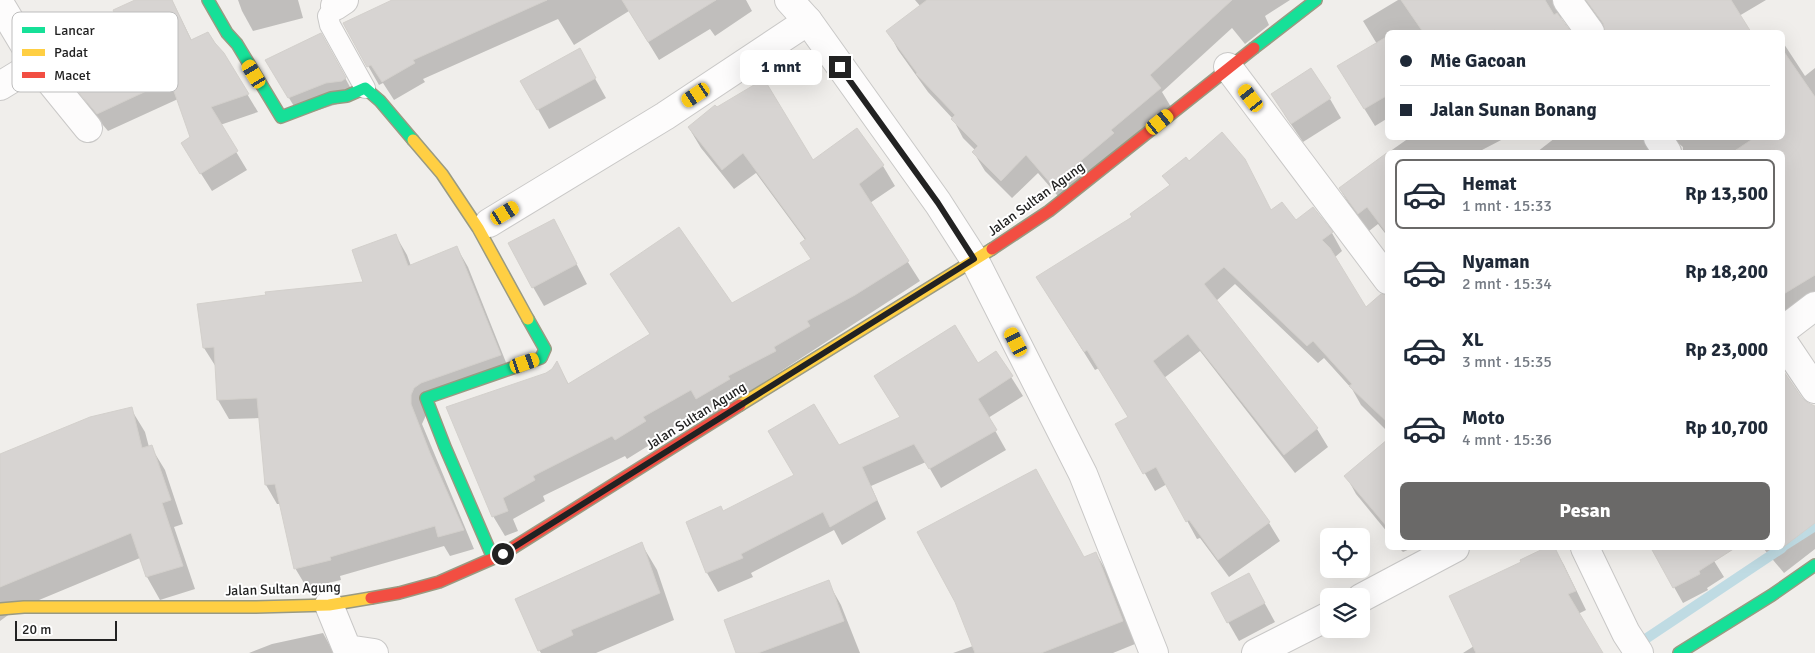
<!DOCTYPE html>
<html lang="id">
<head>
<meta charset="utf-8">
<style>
	body { margin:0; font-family:Signika,sans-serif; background:#f2f2f3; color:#1f2937; height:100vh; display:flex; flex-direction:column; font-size:19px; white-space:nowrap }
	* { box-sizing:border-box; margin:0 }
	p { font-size:16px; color:#747a83 }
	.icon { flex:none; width:28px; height:28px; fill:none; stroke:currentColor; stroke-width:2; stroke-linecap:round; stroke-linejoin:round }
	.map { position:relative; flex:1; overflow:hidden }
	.panel { position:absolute; left:1385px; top:150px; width:400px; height:400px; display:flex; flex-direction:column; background:#fff; border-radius:8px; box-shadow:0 5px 20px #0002 }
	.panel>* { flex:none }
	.top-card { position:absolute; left:1385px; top:30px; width:400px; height:110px; border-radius:8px; box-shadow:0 5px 20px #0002; display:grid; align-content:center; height:110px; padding:0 15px; background:#fff }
	.buttons { position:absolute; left:1320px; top:528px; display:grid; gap:10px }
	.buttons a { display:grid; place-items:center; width:50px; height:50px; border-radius:8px; background:#fff; box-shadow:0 5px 20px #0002; font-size:25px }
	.scale { position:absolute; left:15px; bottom:12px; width:102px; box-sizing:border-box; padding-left:5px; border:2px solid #222; border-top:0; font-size:14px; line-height:18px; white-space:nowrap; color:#222; -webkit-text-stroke:4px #fff; paint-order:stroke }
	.end { position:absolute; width:22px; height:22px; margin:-11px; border:6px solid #222; background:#fff; box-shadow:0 0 0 2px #fff }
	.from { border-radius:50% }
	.bubble { position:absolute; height:35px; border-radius:8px; background:#fff; box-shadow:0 5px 20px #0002; font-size:16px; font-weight:800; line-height:35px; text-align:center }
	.car { position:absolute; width:15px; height:30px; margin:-15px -8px; border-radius:6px; box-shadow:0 0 4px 1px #0007; background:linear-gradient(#f5c518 24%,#345 0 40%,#f5c518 0 76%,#345 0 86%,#f5c518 0) }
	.top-card b { display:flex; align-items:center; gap:18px; height:48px; font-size:19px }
	.top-card b+b { border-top:1px solid #e0e1e3 }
	.top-card i { width:12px; height:12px; background:#1f2937 }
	ul { padding:9px 0 0; list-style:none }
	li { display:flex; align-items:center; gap:15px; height:70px; margin:0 10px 8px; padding:0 5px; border:2px solid transparent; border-radius:8px }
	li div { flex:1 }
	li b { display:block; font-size:19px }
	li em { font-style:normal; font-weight:800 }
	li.on { border-color:#6a6968 }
	li>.icon { width:45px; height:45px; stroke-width:1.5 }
	.button { display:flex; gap:10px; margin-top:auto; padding:10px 15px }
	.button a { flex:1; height:58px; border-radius:8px; background:#6a6968; color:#fff; font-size:20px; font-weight:800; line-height:58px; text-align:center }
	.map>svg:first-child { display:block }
	.shadow { fill:#0003 }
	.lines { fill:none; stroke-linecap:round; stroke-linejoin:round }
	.stream { stroke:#bfdbe3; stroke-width:10 }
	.building { fill:#d7d4d2; stroke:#d3d0cc }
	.lane-casing { stroke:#c9c8c7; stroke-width:22 }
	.street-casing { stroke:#c9c8c7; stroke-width:30 }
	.fast-casing { stroke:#999a82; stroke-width:14 }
	.slow-casing { stroke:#999a82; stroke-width:14 }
	.jam-casing { stroke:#999a82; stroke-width:14 }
	.lane { stroke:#fdfcfc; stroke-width:20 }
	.street { stroke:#fdfcfc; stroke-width:28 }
	.fast { stroke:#16e098; stroke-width:11 }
	.slow { stroke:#ffcf43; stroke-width:11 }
	.jam { stroke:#f24e42; stroke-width:11 }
	.route { stroke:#222; stroke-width:6 }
	.labels { text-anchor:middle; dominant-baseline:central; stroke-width:4; stroke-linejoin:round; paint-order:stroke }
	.street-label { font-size:14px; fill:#222; stroke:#fff }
	.key { fill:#fff; stroke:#bdbdbd; stroke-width:1 }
	.key-label { font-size:14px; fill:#222 }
</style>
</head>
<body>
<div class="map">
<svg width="1815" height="653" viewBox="0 0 1815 653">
	<rect width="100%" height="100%" fill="#f0eeeb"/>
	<g class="shadow">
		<path d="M138,0H172L192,41L214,44L223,54L258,112L220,125L247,170L212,191L193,161L192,138L178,99L108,131L92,112L81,93L130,43Z"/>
		<path d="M238,0H298L303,18L253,31L242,11Z"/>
		<path d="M410,0H746L752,11L715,36L710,29L659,60L629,11L574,45L558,19L423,79L425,82L394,100L383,83L379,85L350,34Z"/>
		<path d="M915,0H1290L1265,16L1269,25L1245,44L1232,28L1162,92L1171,107L1064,203L1038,173L1012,198L985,171L974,153L976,151L963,138L953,119L928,92L898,50L888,31L921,7Z"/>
		<path d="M1398,0H1766L1739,16L1749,32H1606L1607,30L1591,9L1585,3L1562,12L1561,21L1570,32H1388V118L1375,126L1349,84L1377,44L1363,21Z"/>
		<path d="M1782,44H1784L1805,76L1815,68V299L1782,319V152H1683V147L1677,142L1668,140L1653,152H1537L1555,138H1782Z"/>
		<path d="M579,50L606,98L549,129L522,81Z"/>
		<path d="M332,54L356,98L300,116L278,80Z"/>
		<path d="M1330,99L1341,118L1303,142L1284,114Z"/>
		<path d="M689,128L813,162L857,130L883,166L895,186L870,203L920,281L709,418L704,409L654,438L656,441L627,459L625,456L543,496L545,501L513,519L518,531L505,536L493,516L547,374L553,370L557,363L569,385L651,335L612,274L732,305L812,260L802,243L806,241L756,173L734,189L701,148Z"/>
		<path d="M1409,138H1505L1482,150L1484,152H1389Z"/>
		<path d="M1388,153V237L1378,224L1369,231L1350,206L1340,189Z"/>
		<path d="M1189,163L1271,211L1295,222L1313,209L1332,233L1342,251L1334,258L1366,309L1388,307V432L1361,405L1352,389L1324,358L1318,363L1235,284L1216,301L1317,429L1328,447L1295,473L1200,351L1164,378L1269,523L1280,541L1229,577L1200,538L1197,539L1167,484L1155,491L1117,425L1129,418L1099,368L1095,370L1048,295L1133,217L1170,186L1164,176Z"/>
		<path d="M396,236L407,255L411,266L457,248L468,267L511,375L432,402L422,424L474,549L450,556L444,546L340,576L341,580L307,588L295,568L281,504H277L266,485L260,418L229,419L218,400L216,367L204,348L365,283Z"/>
		<path d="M564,240L587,284L544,306L533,287Z"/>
		<path d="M996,353L1023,396L988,418L1006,450L941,488L926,462L871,486L886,519L842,545L834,530L751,573L753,577L718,592L707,573L688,523L723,512L796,475L838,446L901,418Z"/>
		<path d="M1801,399L1815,408V549L1784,573L1763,548H1782Z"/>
		<path d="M131,409L145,432L149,447H151L165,470L183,524L174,527L195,589L160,600L147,577L140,558L15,610L0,621V455Z"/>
		<path d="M1388,441V533L1356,494L1346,476Z"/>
		<path d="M641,543L657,570L674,620L596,653H541L539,650Z"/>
		<path d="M1399,548H1412L1403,552Z"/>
		<path d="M1548,548H1554L1564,565L1586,610L1578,614L1602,653H1463L1474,646L1523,562L1522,560Z"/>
		<path d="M1652,548H1706L1724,577L1707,588L1708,590L1683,603Z"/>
		<path d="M1096,553L1109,576L1135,644L1113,653H953L973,646L1084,558Z"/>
		<path d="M828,582L841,605L860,653H737Z"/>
		<path d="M1259,593L1275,622L1239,641L1228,622Z"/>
		<path d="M323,633L334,653H249L272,644Z"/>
	</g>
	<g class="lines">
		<g class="stream">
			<path d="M1782,547L1815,526"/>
			<path d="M1635,646L1782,548"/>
		</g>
	</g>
	<g class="building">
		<path d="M135,0H172L191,40L208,32L215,43L224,53L249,94L211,107L238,151L200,174L181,143L190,137L170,80L97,114L80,94L69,69L128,42L113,10Z"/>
		<path d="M392,0H547L413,60L415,63L382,82L371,65L367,67L343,23Z"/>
		<path d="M622,0H716L648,42Z"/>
		<path d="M927,0H1232L1150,75L1161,88L1111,130L1114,133L1052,185L1026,155L1001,181L972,152L978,146L951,119L955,115L916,74L917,73L886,31Z"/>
		<path d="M1401,0H1545L1554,15L1557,13L1571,32H1496L1495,30L1491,32H1423Z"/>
		<path d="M1586,0H1731L1751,32H1605L1603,23Z"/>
		<path d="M321,33L346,78L342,81L326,83L288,98L265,60Z"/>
		<path d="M1388,36V95L1364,109L1337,66Z"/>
		<path d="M580,48L596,78L537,110L520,81Z"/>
		<path d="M1782,49L1815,97V275L1782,295V152H1733L1754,138H1782Z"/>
		<path d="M1311,68L1331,98L1291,124L1271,94Z"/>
		<path d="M764,79L813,160L857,128L884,165L859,184L909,261L855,295L807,321L810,326L774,347L776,351L728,376L730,379L696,399L691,390L643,417L646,421L615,440L612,436L533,476L535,480L503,498L508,511L492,517L446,407L546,373L552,369L557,361L568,384L650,334L610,274L679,227L732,303L811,259L800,243L806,239L743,153L722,170L688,127L715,105L717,107Z"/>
		<path d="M1222,132L1245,159L1271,210L1282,202L1296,220L1313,207L1333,232L1322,240L1330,248L1366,307L1381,294L1388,295V423L1349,386L1352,384L1313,341L1307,346L1224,267L1204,284L1318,428L1284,455L1188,334L1153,361L1270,522L1218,560L1189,520L1186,522L1156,467L1143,474L1115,424L1128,417L1087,350L1084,352L1036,277L1132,217L1130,214L1170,185L1162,176L1186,157L1189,161Z"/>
		<path d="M1388,152V235L1367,207L1358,214L1339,188Z"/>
		<path d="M554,219L577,264L532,288L508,243Z"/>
		<path d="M396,234L408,266L457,246L501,355L421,383L414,388L411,395V404L430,453L464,530L438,537L435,526L330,557L331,560L294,569L275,484L265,485L257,398L217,400L214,347L203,348L197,304L266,295L265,292L363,282L352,250Z"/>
		<path d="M955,325L978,363L996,351L1013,376L978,399L997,430L929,469L914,444L862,467L877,500L830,527L823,512L741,554L743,558L706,573L686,522L721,506L723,511L794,475L768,431L814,404L839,445L900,417L874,376Z"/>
		<path d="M1782,369L1802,398L1808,403L1815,406V523L1782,548Z"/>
		<path d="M132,407L142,448L152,445L171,500L162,503L183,566L146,577L131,533L0,587V454L90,417Z"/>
		<path d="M1388,439V528L1344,476Z"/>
		<path d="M1036,469L1084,557L1096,552L1123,621L1041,653H975L955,602L917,532Z"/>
		<path d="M642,542L660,593L571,630L573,635L538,651L515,599Z"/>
		<path d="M1545,548H1555L1576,591L1568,594L1603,653H1476L1449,596L1521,562L1520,560Z"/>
		<path d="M1651,548H1735L1699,571L1700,574L1673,588Z"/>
		<path d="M1249,573L1265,603L1227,623L1211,593Z"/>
		<path d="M829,580L844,621L758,653H736L724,620Z"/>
	</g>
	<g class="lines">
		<g class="lane-casing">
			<path id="lane" d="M335,6L328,16L330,25L365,88"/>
		</g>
		<g class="street-casing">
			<g id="street">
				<path d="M789,0L808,21L938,203L974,259L1083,474L1154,653"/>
				<path d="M1567,0L1590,32"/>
				<path d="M0,4L36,64L88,128"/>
				<path d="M335,6L344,0"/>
				<path d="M1228,67L1388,280"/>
				<path d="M0,86L36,64"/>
				<path d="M1658,138L1667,152"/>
				<path d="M489,223L665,116L808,21"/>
				<path d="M1782,331L1815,306"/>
				<path d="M1782,340L1815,389"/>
				<path d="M1585,548L1626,633L1639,653"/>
				<path d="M1361,598L1455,548"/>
				<path d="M329,605L347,649L374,653"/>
				<path d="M1256,653L1329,616"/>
			</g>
		</g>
		<g class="fast-casing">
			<g id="fast">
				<path d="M208,0L227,33L237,44L281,117L331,98L347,96L365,88L380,101L413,140"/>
				<path d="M1254,48L1316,0"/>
				<path d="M493,558L445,447L426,398L541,358L545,349L528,319"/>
				<path d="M1679,653L1772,595L1815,565"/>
			</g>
		</g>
		<g class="slow-casing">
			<g id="slow">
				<path d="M413,140L442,174L478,228L528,319"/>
				<path d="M740,405L992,249"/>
				<path d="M0,609L24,607H256L329,605L371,598"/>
			</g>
		</g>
		<g class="jam-casing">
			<g id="jam">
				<path d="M992,249L1049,211L1254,48"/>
				<path d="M371,598L399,593L439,582L503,554L740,405"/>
			</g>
		</g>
		<use href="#lane" class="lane"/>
		<use href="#street" class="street"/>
		<use href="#fast" class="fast"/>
		<use href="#slow" class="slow"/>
		<use href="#jam" class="jam"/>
	</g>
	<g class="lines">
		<path class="route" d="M503,554L974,259L938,203L840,67"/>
	</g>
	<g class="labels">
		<g class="street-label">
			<text transform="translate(1036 199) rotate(-36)">Jalan Sultan Agung</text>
			<text transform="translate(696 416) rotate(-32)">Jalan Sultan Agung</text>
			<text transform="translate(283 589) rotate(-2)">Jalan Sultan Agung</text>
		</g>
	</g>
	<rect x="12" y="12" width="166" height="80" rx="8" class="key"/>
	<rect x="22" y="27" width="23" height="6" fill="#16e098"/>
	<rect x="22" y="49" width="23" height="7" fill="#ffcf43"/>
	<rect x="22" y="72" width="23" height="6" fill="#f24e42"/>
	<g class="key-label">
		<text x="54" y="35">Lancar</text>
		<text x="54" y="57">Padat</text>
		<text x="54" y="80">Macet</text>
	</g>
</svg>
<div class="buttons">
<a><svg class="icon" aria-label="locate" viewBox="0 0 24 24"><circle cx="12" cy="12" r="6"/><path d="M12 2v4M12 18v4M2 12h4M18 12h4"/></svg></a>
<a><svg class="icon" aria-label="layers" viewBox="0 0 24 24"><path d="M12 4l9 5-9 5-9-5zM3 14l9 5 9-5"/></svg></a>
</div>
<div class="scale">20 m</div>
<i class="end from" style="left:503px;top:554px"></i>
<i class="end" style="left:840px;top:67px"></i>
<div class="bubble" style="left:740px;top:50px;width:82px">1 mnt</div>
<i class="car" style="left:254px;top:74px;rotate:329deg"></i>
<i class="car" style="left:696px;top:95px;rotate:236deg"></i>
<i class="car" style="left:1251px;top:98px;rotate:323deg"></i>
<i class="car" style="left:1160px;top:122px;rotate:51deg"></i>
<i class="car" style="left:505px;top:213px;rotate:59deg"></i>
<i class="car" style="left:1016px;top:342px;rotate:333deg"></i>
<i class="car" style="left:525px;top:363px;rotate:71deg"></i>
<div class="top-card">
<b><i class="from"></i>Mie Gacoan</b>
<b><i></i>Jalan Sunan Bonang</b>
</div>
<section class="panel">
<ul>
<li class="on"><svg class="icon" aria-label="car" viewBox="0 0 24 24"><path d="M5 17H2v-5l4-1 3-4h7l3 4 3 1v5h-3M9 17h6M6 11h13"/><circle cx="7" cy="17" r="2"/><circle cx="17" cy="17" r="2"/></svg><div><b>Hemat</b><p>1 mnt · 15:33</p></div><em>Rp 13,500</em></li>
<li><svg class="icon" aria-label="car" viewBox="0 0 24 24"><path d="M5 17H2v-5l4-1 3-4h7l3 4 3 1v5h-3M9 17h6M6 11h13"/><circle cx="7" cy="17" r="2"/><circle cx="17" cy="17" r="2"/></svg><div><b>Nyaman</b><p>2 mnt · 15:34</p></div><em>Rp 18,200</em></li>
<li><svg class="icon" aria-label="car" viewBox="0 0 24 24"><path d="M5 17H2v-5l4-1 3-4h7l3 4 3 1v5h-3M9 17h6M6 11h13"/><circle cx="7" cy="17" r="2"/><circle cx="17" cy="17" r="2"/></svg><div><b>XL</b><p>3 mnt · 15:35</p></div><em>Rp 23,000</em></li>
<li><svg class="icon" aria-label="car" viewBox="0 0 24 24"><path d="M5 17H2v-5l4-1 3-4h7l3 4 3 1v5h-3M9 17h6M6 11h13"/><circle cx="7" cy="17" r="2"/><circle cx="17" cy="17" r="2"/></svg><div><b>Moto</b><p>4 mnt · 15:36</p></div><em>Rp 10,700</em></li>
</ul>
<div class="button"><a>Pesan</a></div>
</section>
</div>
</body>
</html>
